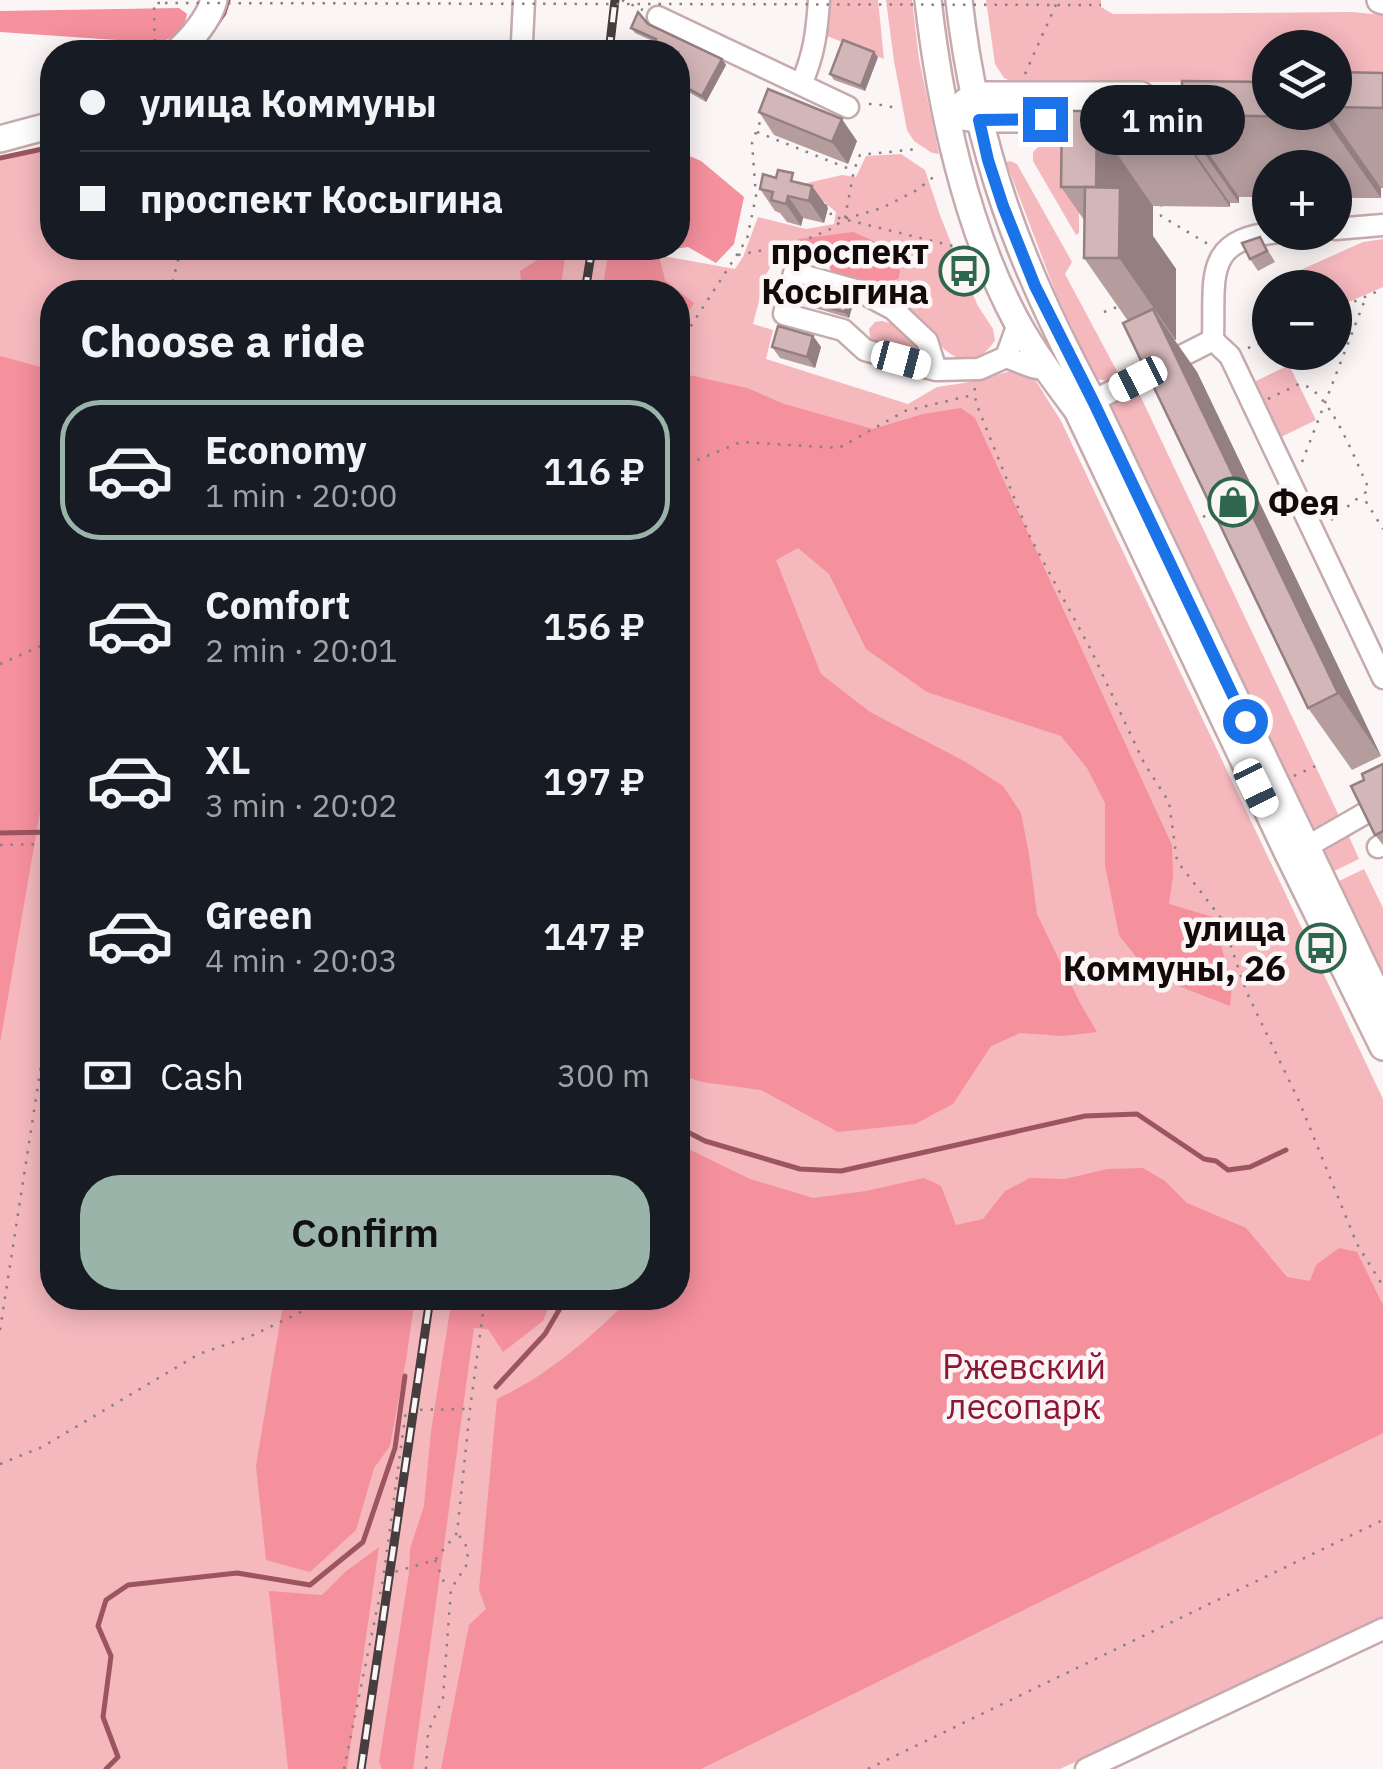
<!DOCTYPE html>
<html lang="en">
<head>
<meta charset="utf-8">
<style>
	body { margin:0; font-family:"IBM Plex Sans",sans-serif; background:#20242c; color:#f1f3f6; height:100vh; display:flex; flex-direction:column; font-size:38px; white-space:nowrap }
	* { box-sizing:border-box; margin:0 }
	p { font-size:32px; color:#9ea1a6 }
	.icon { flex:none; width:55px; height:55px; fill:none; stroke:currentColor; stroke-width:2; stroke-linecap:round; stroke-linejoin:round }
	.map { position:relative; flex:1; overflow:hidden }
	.panel { position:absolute; left:40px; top:280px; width:650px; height:1030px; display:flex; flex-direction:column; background:#171b24; border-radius:40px; box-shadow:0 5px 25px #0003 }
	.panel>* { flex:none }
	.top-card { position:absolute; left:40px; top:40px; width:650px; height:220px; border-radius:40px; box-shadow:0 5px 25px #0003; display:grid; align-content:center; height:220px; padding:0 40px; background:#171b24 }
	.buttons { position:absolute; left:1252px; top:30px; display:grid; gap:20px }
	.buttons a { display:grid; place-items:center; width:100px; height:100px; border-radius:50%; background:#171b24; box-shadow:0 5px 25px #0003; font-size:50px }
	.end { position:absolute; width:45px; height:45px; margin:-22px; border:12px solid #1a73e8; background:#fff; box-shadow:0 0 0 5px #fff }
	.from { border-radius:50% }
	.bubble { position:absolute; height:70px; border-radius:35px; background:#171b24; box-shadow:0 5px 25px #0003; font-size:32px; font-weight:600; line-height:70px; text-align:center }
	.car { position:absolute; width:30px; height:60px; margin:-30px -15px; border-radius:12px; box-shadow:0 0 8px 2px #0007; background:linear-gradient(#fff 24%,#345 0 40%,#fff 0 76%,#345 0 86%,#fff 0) }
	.top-card b { display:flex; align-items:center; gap:35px; height:95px; font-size:38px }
	.top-card b+b { border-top:2px solid #363941 }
	.top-card i { width:25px; height:25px; background:#f1f3f6 }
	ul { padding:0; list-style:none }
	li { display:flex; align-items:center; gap:30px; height:140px; margin:0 20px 15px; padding:0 20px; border:5px solid transparent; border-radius:40px }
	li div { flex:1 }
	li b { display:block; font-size:38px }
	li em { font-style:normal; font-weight:600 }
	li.active { border-color:#9ab4aa }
	li>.icon { width:90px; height:90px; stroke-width:1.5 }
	h2 { padding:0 40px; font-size:45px; line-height:120px }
	.pay { display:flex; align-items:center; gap:25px; height:110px; padding:0 40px; font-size:38px }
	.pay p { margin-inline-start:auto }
	.primary-button { display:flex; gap:20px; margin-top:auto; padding:20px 40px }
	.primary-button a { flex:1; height:115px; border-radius:40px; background:#9ab4aa; color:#111; font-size:40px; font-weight:600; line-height:115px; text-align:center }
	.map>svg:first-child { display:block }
	.green { fill:#f4b8bd; fill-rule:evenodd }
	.forest { fill:#f5909d }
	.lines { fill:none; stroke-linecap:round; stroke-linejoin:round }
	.stream { stroke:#9c555f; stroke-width:5 }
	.minor-casing { stroke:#c6aaad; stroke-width:25 }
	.major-casing { stroke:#c6aaad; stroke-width:30 }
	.path { stroke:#888081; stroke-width:2.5; stroke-dasharray:2.5 8; stroke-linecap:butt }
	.minor { stroke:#fff; stroke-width:20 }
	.major { stroke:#fff; stroke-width:25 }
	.rail-casing { stroke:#463d3e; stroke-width:9 }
	.rail { stroke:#fbf5f5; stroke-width:5; stroke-dasharray:15; stroke-linecap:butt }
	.path-bridge { stroke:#888081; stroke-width:2.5; stroke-dasharray:2.5 8; stroke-linecap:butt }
	.wall { fill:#b59d9e }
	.shaded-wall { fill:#947f81 }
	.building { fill:#d3b6b8; stroke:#947f81; stroke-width:2.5 }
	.route { stroke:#1a73e8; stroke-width:12 }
	.labels { text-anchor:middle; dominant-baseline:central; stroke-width:9; stroke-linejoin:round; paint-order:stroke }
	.poi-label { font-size:35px; font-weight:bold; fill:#12090a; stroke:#fbf5f5; text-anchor:end }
	.park-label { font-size:35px; fill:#8c1636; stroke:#fbf5f5 }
</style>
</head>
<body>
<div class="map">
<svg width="1383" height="1769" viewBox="0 0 1383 1769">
	<rect width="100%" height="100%" fill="#fbf5f5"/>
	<g class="green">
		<path d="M826,0H878L884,59L827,36L825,31Z"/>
		<path d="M886,0H912L919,59L939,154L932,153L914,141L907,130L894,61Z"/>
		<path d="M986,0H1101V7L1113,14L1352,12L1383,15V72L1335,80V48H1270V82H1013L1004,78L995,64Z"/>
		<path d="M1042,143H1079V233L1076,235L1033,161V152Z"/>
		<path d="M52,144V248H619L735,269L743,257L758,217L806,229L834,224L836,212L803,184L842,175L856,177L866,156L901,154L925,170L940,215L960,266L978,306L993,329L995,340C978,367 956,365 936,340C933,336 931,331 927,326C922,320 914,317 907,312C899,306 891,298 882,290L899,278L903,254L793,245V254L777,258L766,274L753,324L773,330L766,359L908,404L937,387L964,383L1011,371L1022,372L1034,378L1061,421L1383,1099V1619L1060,1769H0V156ZM52,292H678V1298H52Z"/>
		<path d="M1010,161L1017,164L1072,262L1065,274L1119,375L1107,381L1096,379L1055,291L1006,162Z"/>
		<path d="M1383,239V287L1335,308V288L1291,287L1287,276L1363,242Z"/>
		<path d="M882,321C905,326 914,333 922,354L918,359L871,343L869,329L875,322Z"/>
		<path d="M1289,365L1316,420L1281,437L1254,382Z"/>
		<path d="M1137,389L1340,818L1317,830L1311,828L1110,407L1111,402Z"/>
		<path d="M1346,830L1359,859L1332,872L1324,854L1331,840Z"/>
		<path d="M1364,869L1383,908V977L1337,882Z"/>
	</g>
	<g class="forest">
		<path d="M179,8L187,14C185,30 173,37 160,43L0,32V11Z"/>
		<path d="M678,151L701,161L744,197L734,244L716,263L688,247L658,251L665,280L694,303L678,328V292H602L609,248H678Z"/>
		<path d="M853,232L903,254L899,278L882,290L854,286L833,275L822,252L807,255L793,254V245L799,239Z"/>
		<path d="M556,248H562L565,257L560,292H522L520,271Z"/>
		<path d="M0,356L52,370V743L0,1043Z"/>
		<path d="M680,373L747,388L784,404L873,429L923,414L961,408L975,418L1172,845L1173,876L1169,904L1213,917L1232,985L1230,1006L1150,975L1119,935L1105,865V803L1087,768L1061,736L927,692L866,649L829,574L798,548L776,560L821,674L870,712L964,761L1003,786L1021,813L1029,854L1037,914L1080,1003L1097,1032L1063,1036L1020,1033L991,1046L953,1104L915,1124L838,1132L761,1090L702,1082L678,1074V375Z"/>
		<path d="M678,1144L750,1179L813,1198L866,1191L924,1178L941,1186L956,1225L983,1219L1005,1191L1030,1178L1065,1179L1107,1169L1143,1168L1165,1181L1187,1203L1246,1228L1287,1277L1310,1281L1316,1265L1339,1248L1357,1252L1383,1305V1433L701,1769H441L469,1625L486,1609L479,1590L497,1399C547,1376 592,1337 630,1298H678Z"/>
		<path d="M284,1298H415L407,1354L390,1446L374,1468L356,1530L310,1572L266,1560L256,1466Z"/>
		<path d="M452,1298H553L543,1321L503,1352L488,1329L474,1328L413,1769H382L379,1762L409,1573L410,1549L424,1506L431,1431Z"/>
		<path d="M379,1547L347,1769H288L269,1591L322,1595L345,1572Z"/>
	</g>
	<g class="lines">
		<g class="stream">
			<path d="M198,52L224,13L228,0"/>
			<path d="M0,158L52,147"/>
			<path d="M0,833L52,832"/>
			<path d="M678,1127L705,1141L800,1169L841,1171L1085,1116L1137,1114L1204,1159L1216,1161L1228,1170L1250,1167L1286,1150"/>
			<path d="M496,1387L545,1334L566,1298"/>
			<path d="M106,1769L118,1757L103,1717L111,1656L98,1626L106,1600L128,1585L237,1573L310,1585L363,1542L395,1448L405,1376"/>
		</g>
		<g class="minor-casing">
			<g id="minor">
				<path d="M658,17L848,107"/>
				<path d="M522,42L524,0"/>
				<path d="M801,84C814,56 817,31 819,0"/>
				<path d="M1335,229L1383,225"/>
				<path d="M1281,232C1202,238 1215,276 1213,340L1230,356L1383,678"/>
				<path d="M1006,357L1032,367L1047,370"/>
				<path d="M936,370L927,341L893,309L859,291L794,273L784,314L843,330L865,350L936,370L979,369L1006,357L1018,324"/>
				<path d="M1093,401L1213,340"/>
				<path d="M1378,847L1383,844"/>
				<path d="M1296,853L1383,803"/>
				<path d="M1086,1769L1383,1629"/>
			</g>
		</g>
		<g class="major-casing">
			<g id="major">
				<path d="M928,0C940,106 966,228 1017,322C1034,353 1056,382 1077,410L1289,856L1383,1047"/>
				<path d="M959,0C976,151 1021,268 1093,401L1383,1006"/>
				<path d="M1380,0L1383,1"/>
				<path d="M177,52C192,38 208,21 214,0"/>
				<path d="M964,103L974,95H1141"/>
				<path d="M963,117L979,119H1093"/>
				<path d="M0,139L52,125"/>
			</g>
		</g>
		<g class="path">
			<path d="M622,0L643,10"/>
			<path d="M155,52L154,3H165"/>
			<path d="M1025,74L1058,0"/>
			<path d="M869,104H876L897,108"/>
			<path d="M757,132L852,170"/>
			<path d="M1161,204V216L1208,244"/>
			<path d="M825,205L830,208L831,216L961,248"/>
			<path d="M845,218L854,170L860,155L917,149"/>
			<path d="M738,255L796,244L833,228L844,219L882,208L917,190L936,175"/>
			<path d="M170,292L181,248"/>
			<path d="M1335,310L1383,289"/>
			<path d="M1104,312L1117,307"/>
			<path d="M678,343L689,329L747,239L756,196L752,143L763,114"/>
			<path d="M1248,348L1270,339"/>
			<path d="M975,388L974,394L978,408L1030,537L1091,650L1144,763L1169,802L1177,861L1221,918L1247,993L1299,1101L1357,1244L1383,1286"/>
			<path d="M1268,399L1299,384C1329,387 1356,463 1369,489L1365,493V500L1383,529"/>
			<path d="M1302,462L1366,297"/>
			<path d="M678,468L741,442L839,448L905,411L973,395"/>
			<path d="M1203,517L1214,511"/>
			<path d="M1331,520L1363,494"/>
			<path d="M0,664L52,641"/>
			<path d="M1294,776L1320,764"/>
			<path d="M0,845L52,844"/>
			<path d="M0,1330L52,995"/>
			<path d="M0,1464L42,1447L199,1354L251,1336L330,1298"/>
			<path d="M435,1560L444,1582L449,1588"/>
			<path d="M384,1573L406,1410L468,1409"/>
			<path d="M344,1769L384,1575L435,1560L457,1533L470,1409L485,1298"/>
			<path d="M426,1769L428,1732L443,1698L451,1589L466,1566L468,1552L465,1543L457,1533"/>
			<path d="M868,1769L1383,1520"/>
		</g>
		<use href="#minor" class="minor"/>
		<use href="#major" class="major"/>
		<g class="rail-casing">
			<g id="rail">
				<path d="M609,52L615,0"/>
				<path d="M585,292L592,248"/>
				<path d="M361,1769L430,1298"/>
			</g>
		</g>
		<use href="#rail" class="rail"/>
		<path class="path-bridge" d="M165,3L1101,5"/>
	</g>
	<g class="wall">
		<path d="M648,24L722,59L726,65L706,102L678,86V52H656L652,47L655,42L635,33L631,28Z"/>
		<path d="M878,57L865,91L834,80L830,74Z"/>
		<path d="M1335,72L1383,73V188H1381V198H1335V168H1270V197H1239V203H1230V207L1153,206V236L1176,269V340H1174L1197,372L1381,756L1352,770L1308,708L1128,321L1084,258V220L1061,187L1062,111H1111L1182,90L1270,112H1335Z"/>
		<path d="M759,112L857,141L848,164L774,135Z"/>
		<path d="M800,183L828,208L824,223L803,218L801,226L787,222L780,213L775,211L760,189Z"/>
		<path d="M1260,237L1275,262L1258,271L1250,259Z"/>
		<path d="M797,299L853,304L849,318L801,304Z"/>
		<path d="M813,336L821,347L815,368L780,358L772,347Z"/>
		<path d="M1383,764V845L1375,835Z"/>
	</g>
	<g class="shaded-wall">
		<path d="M874,52L878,57L865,91L861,86Z"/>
		<path d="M722,59L726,65L706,102L702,96Z"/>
		<path d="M1324,112H1328L1381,188V198L1324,117Z"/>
		<path d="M1182,115L1239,197V203L1182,122Z"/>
		<path d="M842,119L857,141L848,164L832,142Z"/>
		<path d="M1173,122L1230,203V207L1173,125Z"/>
		<path d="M1097,125L1153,206V236L1176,269V340L1119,258L1096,187Z"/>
		<path d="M812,186L828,208L824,223L809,201Z"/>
		<path d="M788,196L803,218L801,226L786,204Z"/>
		<path d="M849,298L853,304L849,318L845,312Z"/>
		<path d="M1153,309L1197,372L1381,756L1338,693Z"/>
		<path d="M813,336L821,347L815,368L807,357Z"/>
	</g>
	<g class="building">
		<path d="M638,12L648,24L722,59L702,96L678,83V65L679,62L678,61V52H662L652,47L656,39L631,28Z"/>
		<path d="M843,40L874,52L861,86L830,74Z"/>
		<path d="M1335,72L1383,73V108L1335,107Z"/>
		<path d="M1182,81L1270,82V112H1324V117L1182,115V122H1173V125H1097L1096,187H1061L1062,111H1111V90H1182Z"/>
		<path d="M768,89L842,119L832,142L759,112Z"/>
		<path d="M778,170L793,173L791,181L812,186L809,201L788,196L786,204L771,200L773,192L760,189L763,174L776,178Z"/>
		<path d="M1085,187L1120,188L1119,258H1084Z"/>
		<path d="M1260,237L1267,251L1250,259L1242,243Z"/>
		<path d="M800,284L849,298L845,312L797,299Z"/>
		<path d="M1153,309L1338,693L1308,708L1123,323Z"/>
		<path d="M778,326L813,336L807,357L772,347Z"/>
		<path d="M1383,764V831L1375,835L1351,786L1364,780L1362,774Z"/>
	</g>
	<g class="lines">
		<path class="route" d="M1045,119L979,120L988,160L1003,206L1035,286L1093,401L1245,721"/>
	</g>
	<defs>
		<g id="bus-ring" transform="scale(2.5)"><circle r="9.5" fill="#fbf5f5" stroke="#2f664e" stroke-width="1.5"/><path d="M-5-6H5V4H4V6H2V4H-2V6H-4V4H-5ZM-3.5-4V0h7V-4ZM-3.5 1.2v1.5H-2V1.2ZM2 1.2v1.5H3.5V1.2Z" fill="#2f664e"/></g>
		<g id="shop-ring" transform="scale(2.5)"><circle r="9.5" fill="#fbf5f5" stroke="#2f664e" stroke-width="1.5"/><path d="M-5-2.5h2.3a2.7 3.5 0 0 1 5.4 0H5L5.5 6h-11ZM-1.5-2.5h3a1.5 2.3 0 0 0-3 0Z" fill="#2f664e"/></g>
	</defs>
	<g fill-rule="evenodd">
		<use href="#bus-ring" x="964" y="271"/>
		<use href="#shop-ring" x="1233" y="502"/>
		<use href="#bus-ring" x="1321" y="948"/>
	</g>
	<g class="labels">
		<g class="poi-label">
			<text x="929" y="251">проспект<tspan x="929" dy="40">Косыгина</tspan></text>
			<text x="1268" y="502" text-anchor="start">Фея</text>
			<text x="1286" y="928">улица<tspan x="1286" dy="40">Коммуны, 26</tspan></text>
		</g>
		<g class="park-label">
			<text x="1024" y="1366">Ржевский<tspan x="1024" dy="40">лесопарк</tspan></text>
		</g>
	</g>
</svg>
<div class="buttons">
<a><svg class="icon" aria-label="layers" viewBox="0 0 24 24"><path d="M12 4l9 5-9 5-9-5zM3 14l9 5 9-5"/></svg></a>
<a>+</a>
<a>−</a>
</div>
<i class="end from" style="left:1245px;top:721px"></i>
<i class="end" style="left:1045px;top:119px"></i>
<div class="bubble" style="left:1080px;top:85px;width:165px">1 min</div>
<i class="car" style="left:901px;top:360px;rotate:105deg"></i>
<i class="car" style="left:1138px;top:379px;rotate:243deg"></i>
<i class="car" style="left:1256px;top:788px;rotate:154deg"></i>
<div class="top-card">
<b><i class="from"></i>улица Коммуны</b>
<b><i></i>проспект Косыгина</b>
</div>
<section class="panel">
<h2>Choose a ride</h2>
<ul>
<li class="active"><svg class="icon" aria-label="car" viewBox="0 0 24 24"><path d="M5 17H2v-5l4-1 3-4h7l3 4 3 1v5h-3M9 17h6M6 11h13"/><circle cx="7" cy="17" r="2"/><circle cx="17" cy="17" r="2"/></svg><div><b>Economy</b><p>1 min · 20:00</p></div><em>116 ₽</em></li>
<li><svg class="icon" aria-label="car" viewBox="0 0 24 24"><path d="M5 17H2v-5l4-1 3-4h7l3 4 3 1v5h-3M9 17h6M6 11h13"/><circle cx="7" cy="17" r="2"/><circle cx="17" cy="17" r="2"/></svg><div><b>Comfort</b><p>2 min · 20:01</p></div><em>156 ₽</em></li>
<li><svg class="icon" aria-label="car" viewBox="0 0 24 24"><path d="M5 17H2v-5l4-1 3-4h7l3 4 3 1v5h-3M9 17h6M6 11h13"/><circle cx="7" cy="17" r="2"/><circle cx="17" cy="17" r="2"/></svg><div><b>XL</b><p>3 min · 20:02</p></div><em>197 ₽</em></li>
<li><svg class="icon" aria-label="car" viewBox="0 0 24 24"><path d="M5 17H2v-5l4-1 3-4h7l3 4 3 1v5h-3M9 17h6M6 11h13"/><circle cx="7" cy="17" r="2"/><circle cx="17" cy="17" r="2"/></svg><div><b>Green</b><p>4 min · 20:03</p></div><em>147 ₽</em></li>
</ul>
<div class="pay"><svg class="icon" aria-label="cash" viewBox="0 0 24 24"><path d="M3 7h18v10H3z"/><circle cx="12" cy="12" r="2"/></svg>Cash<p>300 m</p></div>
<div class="primary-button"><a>Confirm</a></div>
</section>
</div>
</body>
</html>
